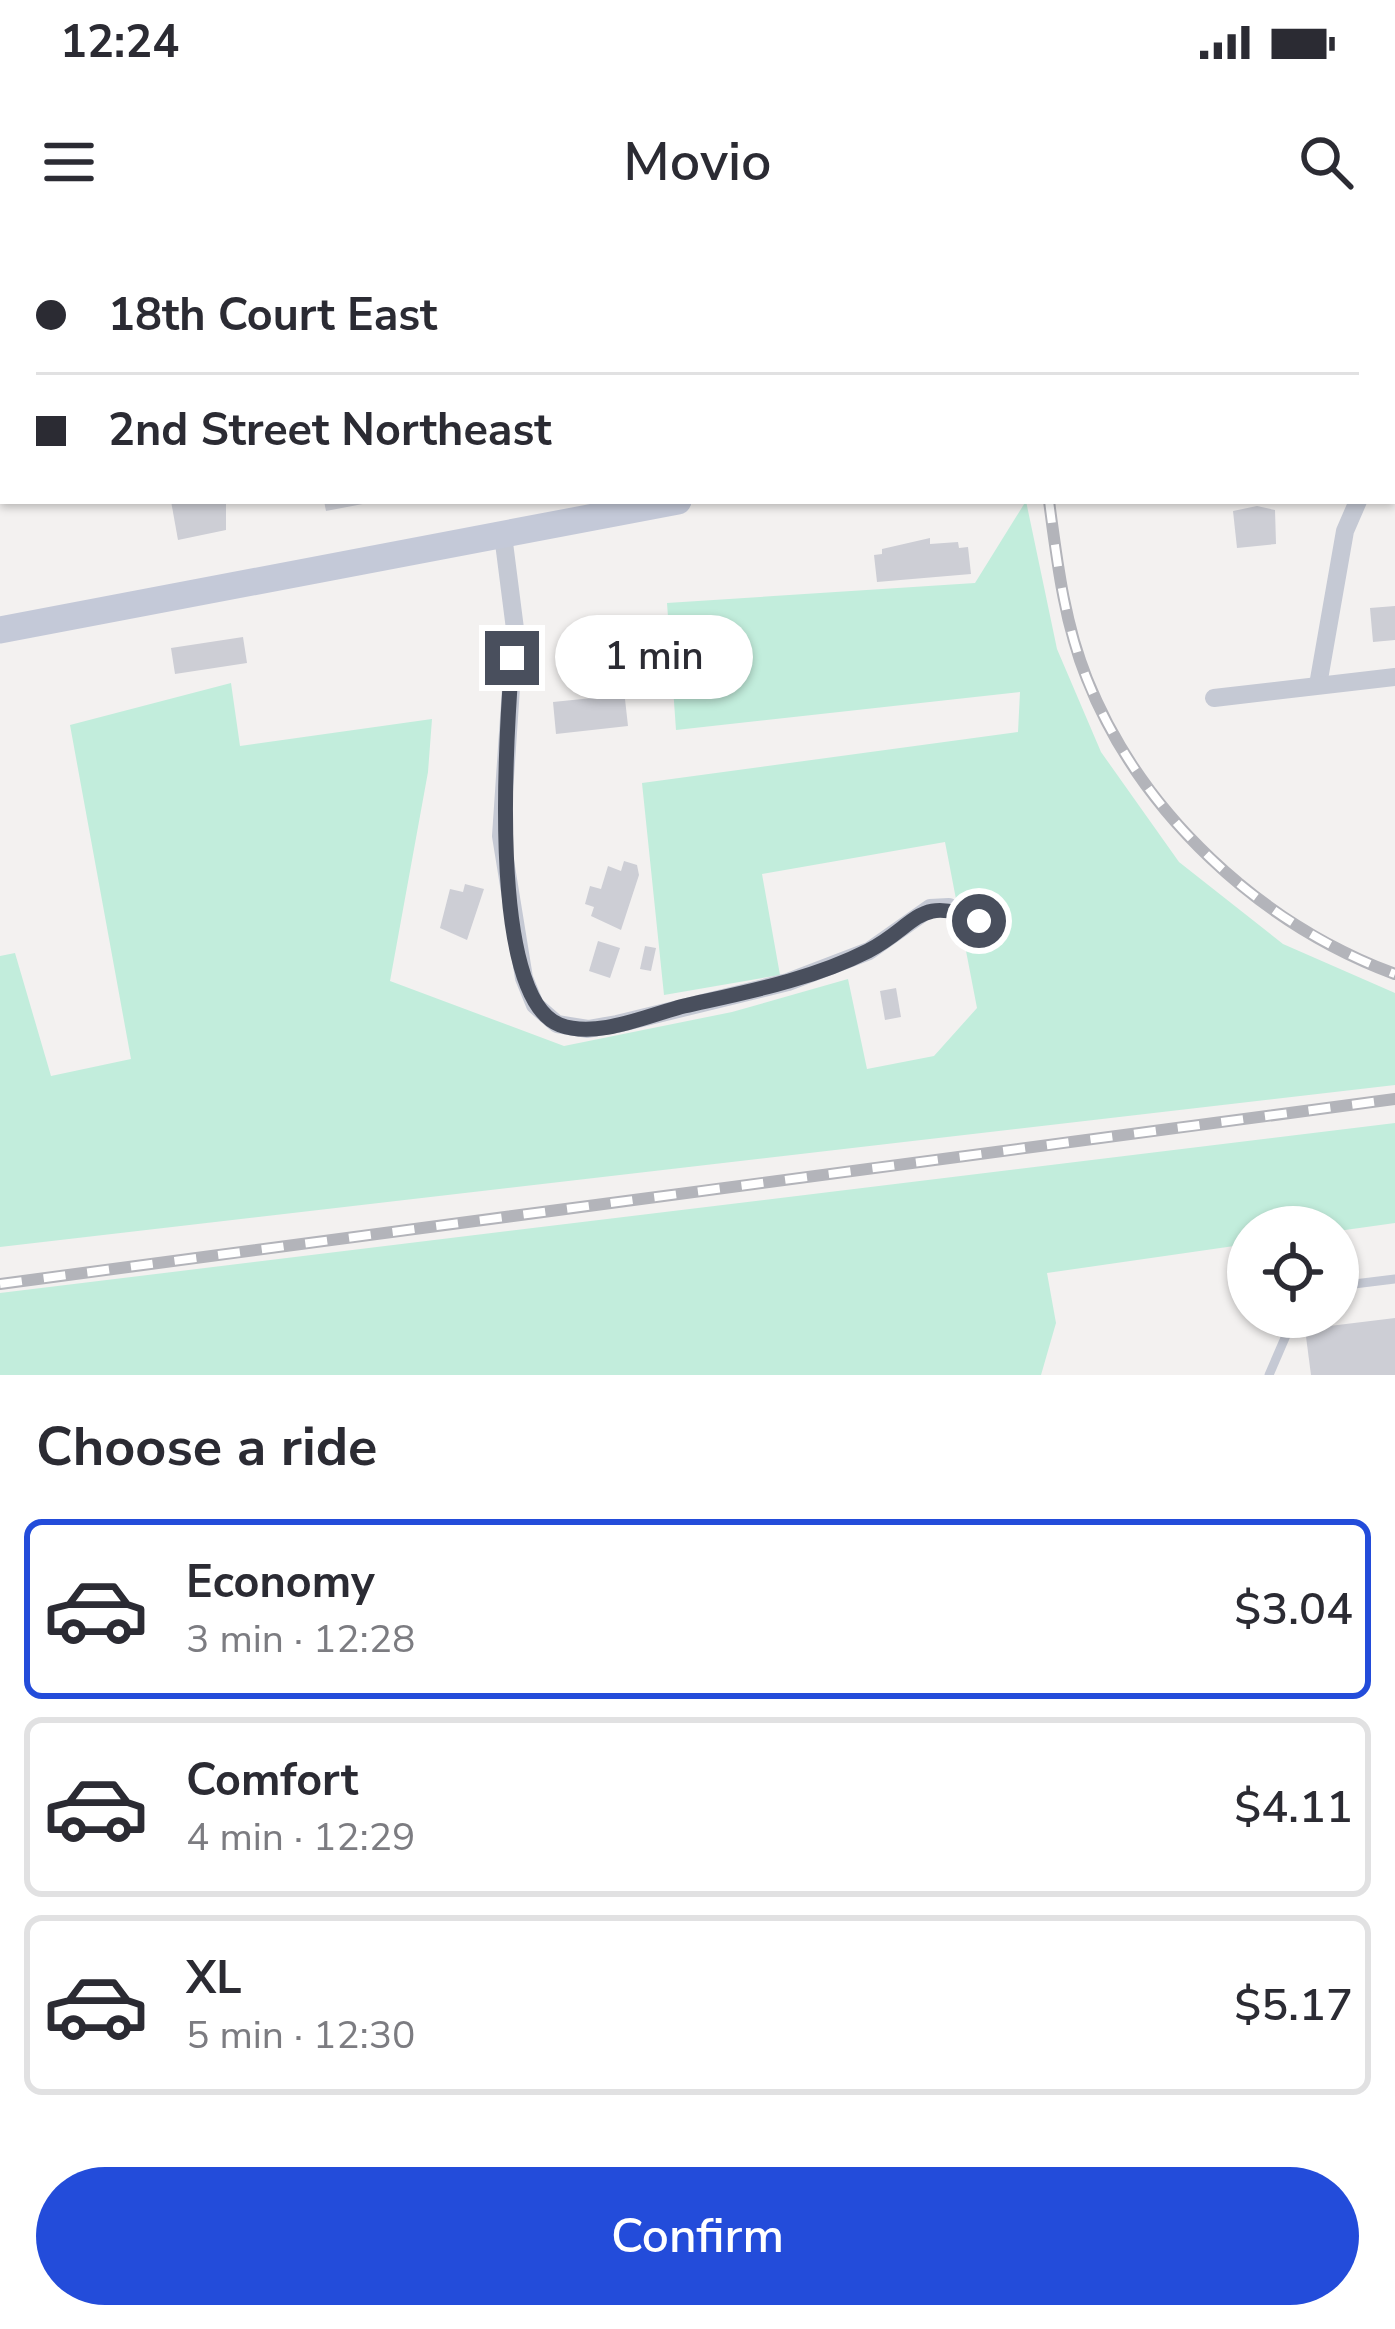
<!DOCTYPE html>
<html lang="en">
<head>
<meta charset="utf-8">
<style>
	body { margin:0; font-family:"Nunito Sans",sans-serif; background:#f7f7f7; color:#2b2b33; height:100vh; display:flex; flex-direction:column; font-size:45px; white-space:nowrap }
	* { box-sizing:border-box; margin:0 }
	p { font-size:39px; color:#7c7c81 }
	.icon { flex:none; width:66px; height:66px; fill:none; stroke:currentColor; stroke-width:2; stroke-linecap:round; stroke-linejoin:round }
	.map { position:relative; height:1135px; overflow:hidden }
	.details { display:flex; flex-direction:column; background:#fff; flex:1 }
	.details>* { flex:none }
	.hud { position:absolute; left:0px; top:0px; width:1395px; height:264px; box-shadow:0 3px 9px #0004; display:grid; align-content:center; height:264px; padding:0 36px; background:#fff }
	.tools { position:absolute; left:1227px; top:966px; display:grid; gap:24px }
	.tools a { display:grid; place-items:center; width:132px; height:132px; border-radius:50%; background:#fff; box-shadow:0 3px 9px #0004; font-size:60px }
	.end { position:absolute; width:54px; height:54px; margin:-27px; border:15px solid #494f5d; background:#fff; box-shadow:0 0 0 6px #fff }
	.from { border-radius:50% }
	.bubble { position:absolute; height:84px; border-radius:42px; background:#fff; box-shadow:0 3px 9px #0004; font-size:39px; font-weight:600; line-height:84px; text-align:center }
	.hud b { display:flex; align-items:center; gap:42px; height:114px; font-size:45px }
	.hud b+b { border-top:3px solid #e1e1e2 }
	.hud i { width:30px; height:30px; background:#2b2b33 }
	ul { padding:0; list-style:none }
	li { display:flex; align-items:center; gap:36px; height:180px; margin:0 24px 18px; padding:0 12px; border:6px solid #e1e1e2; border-radius:18px }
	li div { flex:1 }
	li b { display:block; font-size:45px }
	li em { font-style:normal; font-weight:600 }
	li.selected { border-color:#234cda }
	li>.icon { width:108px; height:108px; stroke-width:1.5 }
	h2 { padding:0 36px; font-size:54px; line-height:144px }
	.action { display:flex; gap:24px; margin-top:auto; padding:24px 36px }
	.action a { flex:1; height:138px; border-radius:72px; background:#234cda; color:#fff; font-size:48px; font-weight:600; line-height:138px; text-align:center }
	.status { display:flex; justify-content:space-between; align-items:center; height:84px; padding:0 60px; background:#fff; direction:ltr }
	.status svg { height:33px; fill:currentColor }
	header { display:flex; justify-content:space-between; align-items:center; height:156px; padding:0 36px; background:#fff; font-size:54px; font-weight:600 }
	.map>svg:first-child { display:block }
	.green { fill:#c2eddc }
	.building { fill:#cdced5 }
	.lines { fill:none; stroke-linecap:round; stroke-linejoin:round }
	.lane { stroke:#c5c9d4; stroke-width:9 }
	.street { stroke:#c5c9d4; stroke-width:18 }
	.secondary { stroke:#c4c9d8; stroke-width:27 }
	.rail-casing { stroke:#b3b4ba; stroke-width:12 }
	.rail { stroke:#fff; stroke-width:8; stroke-dasharray:22; stroke-linecap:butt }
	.route { stroke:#494f5d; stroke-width:15 }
</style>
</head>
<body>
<div class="status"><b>12:24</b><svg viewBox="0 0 49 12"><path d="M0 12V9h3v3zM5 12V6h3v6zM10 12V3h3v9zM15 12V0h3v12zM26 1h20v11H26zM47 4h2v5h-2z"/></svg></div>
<header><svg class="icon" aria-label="menu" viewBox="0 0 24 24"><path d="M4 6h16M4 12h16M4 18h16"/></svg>Movio<svg class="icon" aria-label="search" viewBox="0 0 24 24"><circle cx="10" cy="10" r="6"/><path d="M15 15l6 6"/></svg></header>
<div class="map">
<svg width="1395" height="1135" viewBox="0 0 1395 1135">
	<rect width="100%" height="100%" fill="#f3f1f0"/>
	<g class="green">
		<path d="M1026,261L1057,409L1101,512L1179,622L1283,704L1395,753V845L0,1007V716L15,713L51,836L131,819L70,485L231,443L240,506L432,479L428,532L390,741L564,806L732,772L848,739L867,829L934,816L977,768L945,602L762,634L780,735L664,755L642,543L1018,492L1020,452L676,490L667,363L975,343Z"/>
		<path d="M1395,883V983L1338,991V987H1248V1004L1047,1033L1056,1083L1041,1135H0V1053Z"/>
	</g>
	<g class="building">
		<path d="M171,261H226V290L178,300Z"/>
		<path d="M324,261H368V263L326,271Z"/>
		<path d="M1257,266L1275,270L1276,304L1237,308L1233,271Z"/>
		<path d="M930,298V304L958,302L959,308L968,307L971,334L877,342L874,315L882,314V309Z"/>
		<path d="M1395,366V400L1373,402L1370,368Z"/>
		<path d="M243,397L247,423L175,434L171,408Z"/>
		<path d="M654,400L656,414L632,417L630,403Z"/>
		<path d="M618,409L624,437L641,435L644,456L625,459L628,486L556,494L553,462L592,458L590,412Z"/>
		<path d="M624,621L637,625L639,635L621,690L591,676L594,667L585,664L590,646L601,649L608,626L621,631Z"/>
		<path d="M465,644L484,649L467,700L440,688L450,649L463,652Z"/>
		<path d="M598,701L620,708L610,738L589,731Z"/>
		<path d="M645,706L656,708L651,731L640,729Z"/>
		<path d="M896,748L901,777L885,780L880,751Z"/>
		<path d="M1395,1078V1135H1311L1305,1089Z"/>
	</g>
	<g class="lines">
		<g class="lane">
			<path d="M1338,1046L1395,1039"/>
			<path d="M1269,1135L1294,1077"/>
		</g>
		<g class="street">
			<path d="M723,0V3"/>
			<path d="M1238,0V3"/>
			<path d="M1392,11H1395"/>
			<path d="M503,295L515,389L501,596L524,738L535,765L557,784L588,789L617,784L788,742L869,711L930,668L949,667L979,681"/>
			<path d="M1318,445L1345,291L1358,261"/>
			<path d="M1214,458L1395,437"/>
		</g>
		<g class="secondary">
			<path d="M1392,225H1395"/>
			<path d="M0,390L678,261"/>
		</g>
		<g class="rail-casing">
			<g id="rail">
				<path d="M1044,0V3"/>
				<path d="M1049,261C1057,321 1064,382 1087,439C1141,574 1260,684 1395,734"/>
				<path d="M0,1044L1395,859"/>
			</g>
		</g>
		<use href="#rail" class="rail"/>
	</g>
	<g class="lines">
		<path class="route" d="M512,418C507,484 486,757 560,785C597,799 648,775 684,766C746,752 811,740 868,711C917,686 918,653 979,681"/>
	</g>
</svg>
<div class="tools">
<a><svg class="icon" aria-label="locate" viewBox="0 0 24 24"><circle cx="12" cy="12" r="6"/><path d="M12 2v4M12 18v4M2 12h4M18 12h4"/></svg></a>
</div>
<i class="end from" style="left:979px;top:681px"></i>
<i class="end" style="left:512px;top:418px"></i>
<div class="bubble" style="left:555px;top:375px;width:198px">1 min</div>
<div class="hud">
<b><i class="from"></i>18th Court East</b>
<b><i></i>2nd Street Northeast</b>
</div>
</div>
<section class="details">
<h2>Choose a ride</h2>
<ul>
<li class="selected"><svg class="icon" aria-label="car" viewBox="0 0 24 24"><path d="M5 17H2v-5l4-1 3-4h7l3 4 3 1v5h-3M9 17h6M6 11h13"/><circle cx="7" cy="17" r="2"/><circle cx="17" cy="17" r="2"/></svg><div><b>Economy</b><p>3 min · 12:28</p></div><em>$3.04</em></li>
<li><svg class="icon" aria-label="car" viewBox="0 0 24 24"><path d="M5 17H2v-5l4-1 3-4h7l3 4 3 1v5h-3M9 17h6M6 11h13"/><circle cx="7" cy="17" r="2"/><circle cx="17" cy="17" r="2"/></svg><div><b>Comfort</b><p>4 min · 12:29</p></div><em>$4.11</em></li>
<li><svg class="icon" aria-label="car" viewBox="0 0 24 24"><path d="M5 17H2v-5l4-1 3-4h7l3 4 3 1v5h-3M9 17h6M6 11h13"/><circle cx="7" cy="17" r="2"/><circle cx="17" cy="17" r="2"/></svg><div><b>XL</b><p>5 min · 12:30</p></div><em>$5.17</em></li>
</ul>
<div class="action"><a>Confirm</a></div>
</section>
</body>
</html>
